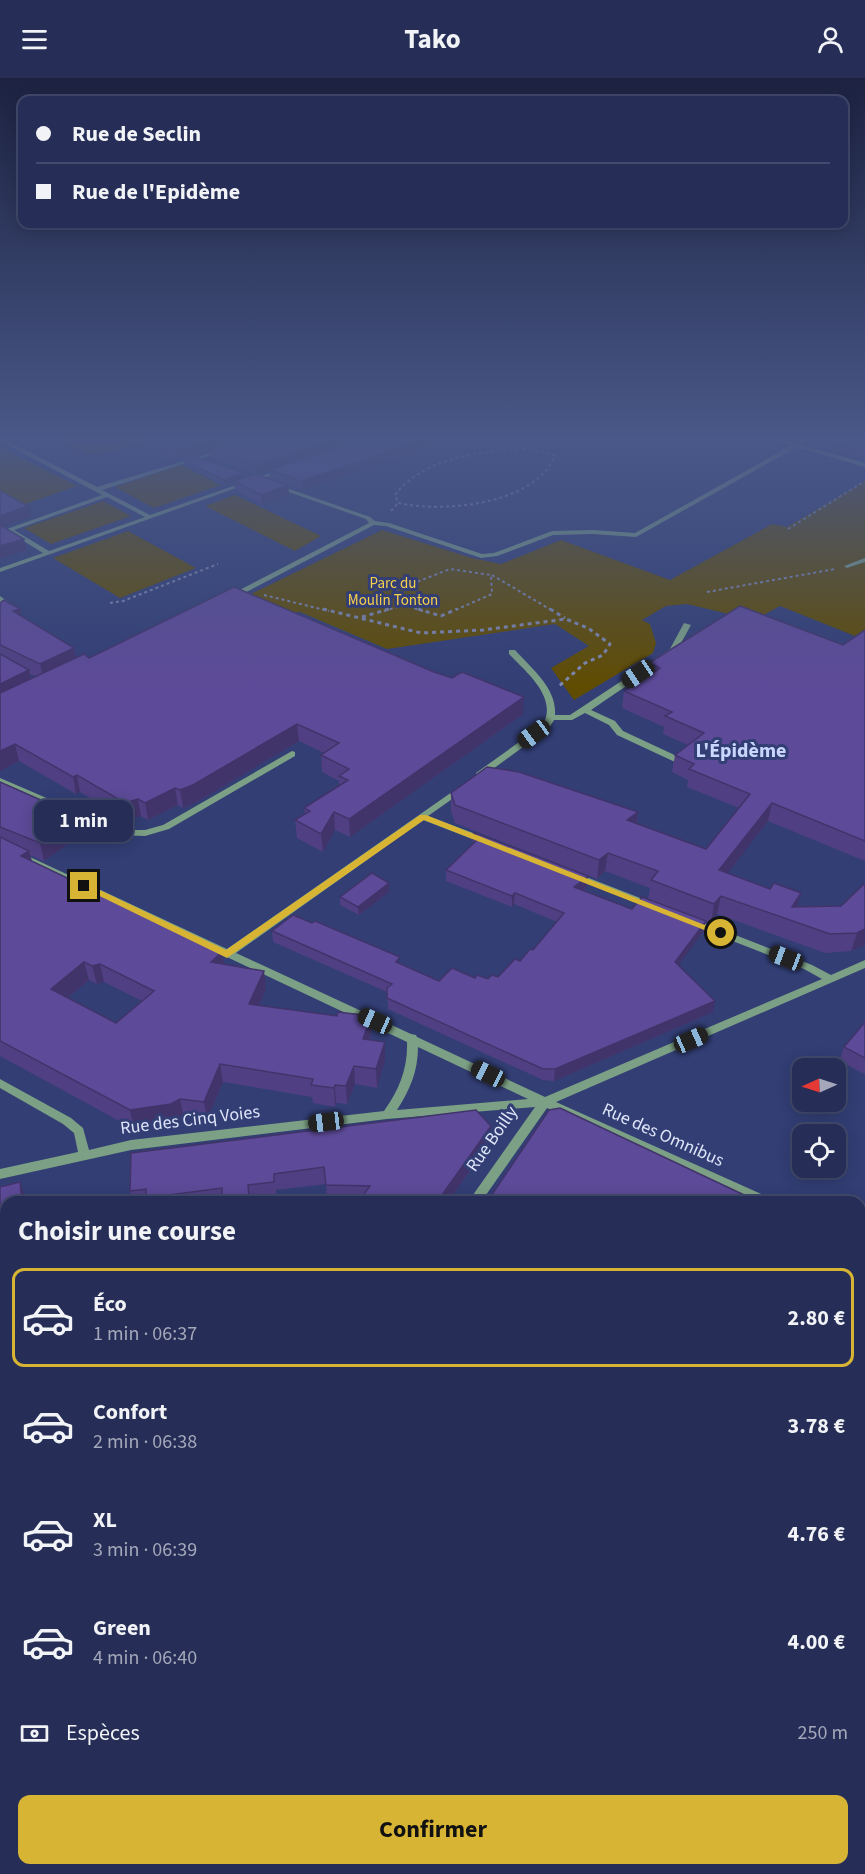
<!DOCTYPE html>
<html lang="fr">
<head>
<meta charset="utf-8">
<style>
	body { margin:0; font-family:"Source Sans 3",sans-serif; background:#323a61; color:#f1f3f6; height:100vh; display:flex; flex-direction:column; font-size:22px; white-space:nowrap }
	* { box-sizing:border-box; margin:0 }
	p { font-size:20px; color:#a4a8ba }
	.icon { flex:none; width:33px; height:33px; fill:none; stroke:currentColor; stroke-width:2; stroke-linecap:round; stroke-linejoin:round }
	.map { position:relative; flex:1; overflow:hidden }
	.drawer { position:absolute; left:0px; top:1118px; width:866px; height:680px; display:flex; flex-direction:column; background:#262e57; border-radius:18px 18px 0 0; box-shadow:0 3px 15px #0003,0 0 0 2px #424a6d }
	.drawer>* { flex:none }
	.top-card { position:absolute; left:18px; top:18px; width:830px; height:132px; border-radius:12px; box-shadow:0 3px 15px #0003,0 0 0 2px #424a6d; display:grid; align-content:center; height:132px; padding:0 18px; background:#262e57 }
	.needle { width:39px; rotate:267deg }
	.tools { position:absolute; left:792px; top:980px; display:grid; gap:12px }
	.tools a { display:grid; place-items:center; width:54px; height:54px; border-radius:12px; background:#262e57; box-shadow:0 3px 15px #0003,0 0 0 2px #424a6d; font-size:30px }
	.end { position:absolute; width:27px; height:27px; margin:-14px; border:8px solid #d8b434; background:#111; box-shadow:0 0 0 3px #111 }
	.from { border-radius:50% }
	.bubble { position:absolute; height:42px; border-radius:12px; background:#262e57; box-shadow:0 3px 15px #0003,0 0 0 2px #424a6d; font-size:20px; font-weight:700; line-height:42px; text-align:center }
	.car { position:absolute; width:18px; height:36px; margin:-18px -9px; border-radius:8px; box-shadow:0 0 4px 2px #0007; background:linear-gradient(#222 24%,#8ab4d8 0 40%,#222 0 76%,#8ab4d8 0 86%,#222 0) }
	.top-card b { display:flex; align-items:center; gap:21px; height:57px; font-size:22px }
	.top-card b+b { border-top:2px solid #424a6d }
	.top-card i { width:15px; height:15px; background:#f1f3f6 }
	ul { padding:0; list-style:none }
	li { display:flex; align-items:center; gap:18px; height:99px; margin:0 12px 9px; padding:0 6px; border:3px solid transparent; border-radius:12px }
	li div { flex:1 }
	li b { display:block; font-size:22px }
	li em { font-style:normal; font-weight:700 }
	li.on { border-color:#d8b434 }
	li>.icon { width:54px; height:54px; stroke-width:1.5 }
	h2 { padding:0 18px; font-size:27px; line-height:72px }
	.pay { display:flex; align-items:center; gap:15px; height:66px; padding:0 18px; font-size:22px }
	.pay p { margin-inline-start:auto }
	.button { display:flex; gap:12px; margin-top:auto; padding:12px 18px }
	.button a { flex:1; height:69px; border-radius:12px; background:#d8b434; color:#111; font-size:24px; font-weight:700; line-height:69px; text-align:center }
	header { display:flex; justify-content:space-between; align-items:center; height:78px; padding:0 18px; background:#262e57; font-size:27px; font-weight:700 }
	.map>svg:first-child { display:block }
	.green { fill:#604c00 }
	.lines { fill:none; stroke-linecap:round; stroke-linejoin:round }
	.path-far1 { stroke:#7f88af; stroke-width:2; stroke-dasharray:3 3; stroke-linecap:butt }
	.path { stroke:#7f88af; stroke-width:3; stroke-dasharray:4 4; stroke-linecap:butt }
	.minor { fill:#7ca085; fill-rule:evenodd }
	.wall { fill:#504083; fill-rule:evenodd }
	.shaded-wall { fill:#41346a }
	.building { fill:#5d4a98; stroke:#41346a; stroke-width:1.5; fill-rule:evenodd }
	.route { fill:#d8b434 }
	.labels { text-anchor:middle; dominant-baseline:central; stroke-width:6; stroke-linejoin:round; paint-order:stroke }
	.far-park-label { font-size:15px; fill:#f8d14b; stroke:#323e74 }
	.street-label { font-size:18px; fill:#dfe5f9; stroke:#323e74 }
	.neighbourhood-label { font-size:20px; font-weight:bold; fill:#cad6fd; stroke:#323e74 }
</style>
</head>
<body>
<header><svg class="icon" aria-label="menu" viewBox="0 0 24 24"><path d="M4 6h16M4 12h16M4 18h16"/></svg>Tako<svg class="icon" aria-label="person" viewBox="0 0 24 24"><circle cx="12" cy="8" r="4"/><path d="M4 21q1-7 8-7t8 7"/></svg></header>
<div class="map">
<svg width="865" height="1796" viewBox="0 0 865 1796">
	<rect width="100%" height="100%" fill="#323e74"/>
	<g class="green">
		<path d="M53,359H157L113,373L87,376Z"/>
		<path d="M0,369L77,408L20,428L0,417Z"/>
		<path d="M181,387L221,407L154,430L115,409Z"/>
		<path d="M865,403V562L780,528L754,542L687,526L666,528L642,542L650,546L656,565L653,575L574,622L551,590L589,568L555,546L387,571L300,534L285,535L247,518L382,452L472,480L501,486L561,462L670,502L772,446L787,449Z"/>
		<path d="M235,417L321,458L295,473L205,428Z"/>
		<path d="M103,423L131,438L51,466L24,450Z"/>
		<path d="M128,453L196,490L120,520L53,480Z"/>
		<path d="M860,1698L865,1704V1786L860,1778Z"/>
	</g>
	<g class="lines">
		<g class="path-far1">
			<path d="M538,359L548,373"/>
			<path d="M523,371L541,373L555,378C534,427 444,435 398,425L395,417C423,380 479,373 523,371Z"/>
			<path d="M391,433L398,425"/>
			<path d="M788,451L865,403"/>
			<path d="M492,497L553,533"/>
			<path d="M707,514L835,491"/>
			<path d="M264,517L329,533"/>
			<path d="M110,525L123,523L218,486"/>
			<path d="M384,533L404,527"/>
			<path d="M423,533L404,527L396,512L450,491L491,497L492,516L453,533"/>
		</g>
		<g class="path">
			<path d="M323,531L421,555L483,552L566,541L588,550L610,566L603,577L585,585L558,609"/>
			<path d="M418,531L441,538L457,531"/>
			<path d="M550,531L565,540"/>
			<path d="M362,539L389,531"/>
		</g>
		<g class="minor">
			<path d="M0,359L97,409L224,371V373L102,412L150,437L279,392L284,393L0,494V490L43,475L7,453V451L102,417L0,363ZM107,419L145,439L49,473L14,452Z"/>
			<path d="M766,359H776L796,365L806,359H814L802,367L865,385V389L797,369L636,459L593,456L553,457L497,478L481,480L386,448L374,447L233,521L226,519L369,445L366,441L274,409V407H278L370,439L375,443L389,445L482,476L494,475L552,453L593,452L635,455L792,367Z"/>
			<path d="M865,480V484L847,490L844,488Z"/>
			<path d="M0,518L13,527L3,540H0V533L5,527L0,524Z"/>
			<path d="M684,545L691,547L676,574L591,632L615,643L623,653L681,680V684H675L617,657L609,647L585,635L572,642H554L549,650L482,699H476V695L543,647C558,619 526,594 509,576V572H515C531,590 557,610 555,637H570L670,571Z"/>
			<path d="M292,673L295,674V678L169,751L145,758L117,757L0,706V700L121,752H145L163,747Z"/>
			<path d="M462,707L466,710L465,712L428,738L489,761L491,763L489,765H483L423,742L236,875L411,956L416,957L417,959L545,1019L822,901L804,891L689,846L688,844L689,842H697L812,887L831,897L865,882V890L556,1024L770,1120L772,1124H753L547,1030L481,1124H468L535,1029L387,1041L131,1072L0,1101V1091L78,1074L74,1055L63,1046L0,1010V1001L71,1040L83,1050L89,1072L131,1062L384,1033C399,1012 408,990 407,964L0,772V765L227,871ZM418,969L528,1021L397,1032C410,1012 418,993 418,969Z"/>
			<path d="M576,795L653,825L655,827L650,830L647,829L573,800L571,798Z"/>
			<path d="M860,1162L865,1163V1174L860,1172Z"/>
			<path d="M6,1375V1397L0,1400V1379Z"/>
			<path d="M865,1586V1604L860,1606V1588Z"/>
			<path d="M290,1791H308L309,1796H291Z"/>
			<path d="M511,1791H536L534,1796H509Z"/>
		</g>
	</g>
	<g class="wall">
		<path d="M190,359H457L302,412L270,400L269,392L281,388L257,396L210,379L209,371L174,382L162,377L161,368Z"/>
		<path d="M824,359H865V381L824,371L825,364L831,361Z"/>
		<path d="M184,383L244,395V400L288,407L289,417L262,427L235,412L234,403L224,407L185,387Z"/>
		<path d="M0,525L74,570L76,580H89L523,636L350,759L335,752L323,774L297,760L295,742L305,736L304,730L339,707V703L322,694L321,677L324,675L299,663L195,725L183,730L178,727L148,742L141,738L128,743L80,714L76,716L19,683L0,693ZM30,596L35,598L36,599L31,601Z"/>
		<path d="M865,552V783L768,743L727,795L770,811L801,815L797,829L841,828L865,805V867L851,873L825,875L717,836L711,845L648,821L650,810L605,793L597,801L455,745L451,733V715L638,734L637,746L706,771L739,730L687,709L688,702L672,694L675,677L688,667L663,656L664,649L622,630L624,613L647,598L649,585L843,567Z"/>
		<path d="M0,704L83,756L44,783L30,777L32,784L222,874L224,886L266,911L259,927L337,938H371V956L370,962L385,982L377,1010L355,1006L347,1026L336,1025L335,1029L313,1025L312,1019L223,1004L207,1042L184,1040L175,1044L134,1051L0,978ZM89,902L97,906L104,904L142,923L116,945L67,920Z"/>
		<path d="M473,754L588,798L587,809L583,812L632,831L706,843L703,854L678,887L715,923L713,934L554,1003L543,1002L388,931L387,914L273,864L272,853L401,886L439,903L475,900L488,901L498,899L533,872L557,844L514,826L512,829L446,803V792L474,765L473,764Z"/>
		<path d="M389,805V814L359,837L340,827V819Z"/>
		<path d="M865,944V996L839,983L844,969Z"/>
		<path d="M549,1032L759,1124H487Z"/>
		<path d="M491,1048L490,1064L448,1124L327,1123L326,1106L276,1112L277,1120L251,1123L133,1124L130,1113Z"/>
		<path d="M860,1179L865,1182V1260L860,1256Z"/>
		<path d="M865,1422V1518H864L860,1512V1425Z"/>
		<path d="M6,1446V1536H0V1451H2Z"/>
	</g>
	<g class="shaded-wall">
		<path d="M220,359H247L174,382L173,374Z"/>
		<path d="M342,359H367L257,396L256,387Z"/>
		<path d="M433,359H457L302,412L301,403Z"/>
		<path d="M244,395V400L224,407V402Z"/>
		<path d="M288,407L289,417L262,427L261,417Z"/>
		<path d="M28,428L31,439L0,450V438Z"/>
		<path d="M24,461L27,472L0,481V468Z"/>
		<path d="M20,531L23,547L13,533Z"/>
		<path d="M74,570L77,587L44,602L40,586Z"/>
		<path d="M29,592L33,609L0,625V606Z"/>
		<path d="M524,619L523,636L350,759L349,741Z"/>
		<path d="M297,646L299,663L195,725L183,730L180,712Z"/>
		<path d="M15,666L19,683L0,693V673Z"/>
		<path d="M77,697L80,714L76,716L73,699Z"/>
		<path d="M175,710L178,727L148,742L145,725Z"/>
		<path d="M138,721L141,738L128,743L125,725Z"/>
		<path d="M772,725L768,743L716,810L719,792Z"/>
		<path d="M334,734L335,752L323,774L321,756Z"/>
		<path d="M638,734L636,752L627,742Z"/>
		<path d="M79,739L83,756L44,783L40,765Z"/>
		<path d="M29,773L34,790L21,778Z"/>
		<path d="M608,775L605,793L597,801L599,782Z"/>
		<path d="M588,798L587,809L573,820L574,809Z"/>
		<path d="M389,805V814L359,837L358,829Z"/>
		<path d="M515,815L514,826L512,829V818Z"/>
		<path d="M801,815L796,833L792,829Z"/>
		<path d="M721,818L717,836L711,845L714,826Z"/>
		<path d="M706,843L703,854L673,895L675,884Z"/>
		<path d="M865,851V867L851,873L857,855Z"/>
		<path d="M222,874L225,892L211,884Z"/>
		<path d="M84,884L89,902L56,929L51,911Z"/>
		<path d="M100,886L104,904L97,906L92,888Z"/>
		<path d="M264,893L266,911L252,944L249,926Z"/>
		<path d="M715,923L713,934L554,1003L555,991Z"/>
		<path d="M371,938V956L364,979L363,961Z"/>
		<path d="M385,964V982L377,1010L376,991Z"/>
		<path d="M220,986L223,1004L207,1042L204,1024Z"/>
		<path d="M354,988L355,1006L347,1026L346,1008Z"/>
		<path d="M335,1007L336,1025L335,1029L334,1010Z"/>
		<path d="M180,1021L184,1040L175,1044L134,1051L130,1032Z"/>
		<path d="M491,1048L490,1064L448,1124H437Z"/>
		<path d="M20,1104L26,1121V1124H22Z"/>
		<path d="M6,1165V1202L0,1203V1167Z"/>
		<path d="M0,1741L6,1749L4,1774L0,1768Z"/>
		<path d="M9,1791H21L9,1794Z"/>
		<rect x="239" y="1791" width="5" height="5"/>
		<path d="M405,1791H425L416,1796H396Z"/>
	</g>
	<g class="building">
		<path d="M190,359H220L173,374L161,368Z"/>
		<path d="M246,359H342L256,387L209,371Z"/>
		<path d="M366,359H433L301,403L269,392Z"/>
		<path d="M834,359H865V374L825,364Z"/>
		<path d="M196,379L244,395L224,402L184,383Z"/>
		<path d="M256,396L288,407L261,417L234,403Z"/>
		<path d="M0,413L28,428L0,438Z"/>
		<path d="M0,447L24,461L0,468Z"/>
		<path d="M234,509L434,594L452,600L462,594L524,619L349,741L334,734L321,756L295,742L310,733L304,730L348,702L339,698L349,691L321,677L339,665L297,646L193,707L180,712L175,710L145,725L138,721L125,725L77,697L73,699L15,666L0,673V615L84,576L89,580Z"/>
		<path d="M4,522L20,531L13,533L74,570L40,586L0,567V525Z"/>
		<path d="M740,528L843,567L865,552V763L772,725L719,792L770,811L774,805L801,815L792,829L841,828L865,805V851L857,855L830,856L721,818L714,826L651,802L658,793L608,775L599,782L455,727L451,715L487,689L519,694L638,734L627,742L706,771L750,716L689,691L694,686L675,677L704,655L665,638L672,634L624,613L660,590L649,585Z"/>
		<path d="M0,576L29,592L0,606Z"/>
		<path d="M0,704L79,739L40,765L0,749Z"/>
		<path d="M473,754L588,798L574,809L632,831L642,819L706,843L675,884L715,923L555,991H543L387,920V910L392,906L272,853L293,837L312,845L315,843L400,879L396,884L439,903L452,890L475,900L477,897L488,901L492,897L498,899L515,881L520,883L530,871L533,872L564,835L515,815L512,818L446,792L479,760Z"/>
		<path d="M0,759L29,773L21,778L222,874L211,884L264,893L249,926L337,938L338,934L371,938L363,961L385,964L376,991L354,988L346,1008L335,1007L334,1010L311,1007L313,1001L220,986L204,1024L180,1021L171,1026L130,1032L0,963ZM84,884L92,888L100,886L154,913L116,945L51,911Z"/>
		<path d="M372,795L389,805L358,829L340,819Z"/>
		<path d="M865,944V980L844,969Z"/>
		<path d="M560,1030L759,1124H685L672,1117L669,1124H487L549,1032Z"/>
		<path d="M476,1032L491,1048L437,1124H358L370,1108L326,1107L324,1089L274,1096V1104L248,1107L249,1119L222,1122V1110L146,1120V1111L130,1113L131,1075Z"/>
		<path d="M20,1104L22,1124H6V1165L0,1167V1109Z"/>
		<path d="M0,1172L2,1185H0Z"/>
		<path d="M860,1179L865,1182V1246L860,1242Z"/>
		<path d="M865,1422V1502L860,1494V1425Z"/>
		<path d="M2,1446H6V1521L0,1522V1451H2Z"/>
		<path d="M6,1757V1791H9V1794L22,1791H239V1796H0V1758Z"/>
		<path d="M860,1785L865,1790V1796H592L600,1791H860Z"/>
		<path d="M340,1791H405L396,1796H342Z"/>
	</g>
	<linearGradient id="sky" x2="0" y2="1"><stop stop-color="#1c2240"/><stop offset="0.59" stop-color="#495888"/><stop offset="1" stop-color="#495888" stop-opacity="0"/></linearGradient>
	<rect width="865" height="611" fill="url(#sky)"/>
	<path class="route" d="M420,737H426L725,855L717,857L424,742L227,880L79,808L87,806L226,872Z"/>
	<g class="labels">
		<g class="far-park-label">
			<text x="393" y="505">Parc du<tspan x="393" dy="17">Moulin Tonton</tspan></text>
		</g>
		<g class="street-label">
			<text transform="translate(190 1042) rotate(-7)">Rue des Cinq Voies</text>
			<text transform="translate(663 1057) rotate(24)">Rue des Omnibus</text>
			<text transform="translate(492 1061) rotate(-55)">Rue Boilly</text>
		</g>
		<g class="neighbourhood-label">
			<text x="741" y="673">L'Épidème</text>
		</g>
	</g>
</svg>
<div class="tools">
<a><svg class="needle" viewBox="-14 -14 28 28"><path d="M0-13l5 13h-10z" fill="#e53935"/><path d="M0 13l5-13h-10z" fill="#a4a8ba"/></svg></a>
<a><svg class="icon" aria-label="locate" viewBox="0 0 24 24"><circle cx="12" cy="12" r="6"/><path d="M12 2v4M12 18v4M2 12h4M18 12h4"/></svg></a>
</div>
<i class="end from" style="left:721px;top:855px"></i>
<i class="end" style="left:84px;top:808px"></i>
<div class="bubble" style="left:34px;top:722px;width:99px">1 min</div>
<i class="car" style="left:638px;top:596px;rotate:236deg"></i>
<i class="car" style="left:534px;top:656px;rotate:234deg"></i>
<i class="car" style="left:786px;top:880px;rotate:291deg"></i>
<i class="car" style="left:375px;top:943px;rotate:294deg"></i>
<i class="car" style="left:691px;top:962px;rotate:66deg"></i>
<i class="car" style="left:488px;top:996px;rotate:296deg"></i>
<i class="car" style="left:326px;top:1044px;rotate:263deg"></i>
<div class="top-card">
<b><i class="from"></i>Rue de Seclin</b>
<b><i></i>Rue de l'Epidème</b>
</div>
<section class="drawer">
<h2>Choisir une course</h2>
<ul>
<li class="on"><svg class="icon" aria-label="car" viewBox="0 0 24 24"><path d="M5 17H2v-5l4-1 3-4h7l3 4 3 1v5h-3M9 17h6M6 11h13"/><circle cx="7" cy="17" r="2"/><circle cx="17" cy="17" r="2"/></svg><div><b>Éco</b><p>1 min · 06:37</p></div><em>2.80 €</em></li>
<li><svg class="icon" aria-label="car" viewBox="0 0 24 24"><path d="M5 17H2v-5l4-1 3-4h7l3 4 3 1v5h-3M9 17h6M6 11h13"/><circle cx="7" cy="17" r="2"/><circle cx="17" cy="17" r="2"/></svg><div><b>Confort</b><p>2 min · 06:38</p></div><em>3.78 €</em></li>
<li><svg class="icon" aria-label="car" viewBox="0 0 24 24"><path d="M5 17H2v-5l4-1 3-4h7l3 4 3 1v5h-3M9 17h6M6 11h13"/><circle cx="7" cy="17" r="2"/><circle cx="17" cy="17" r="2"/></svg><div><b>XL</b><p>3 min · 06:39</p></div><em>4.76 €</em></li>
<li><svg class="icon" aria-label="car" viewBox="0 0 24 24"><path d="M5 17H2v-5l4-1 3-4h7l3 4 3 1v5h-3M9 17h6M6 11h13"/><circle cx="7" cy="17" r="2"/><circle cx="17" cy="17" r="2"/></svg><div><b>Green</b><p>4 min · 06:40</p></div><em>4.00 €</em></li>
</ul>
<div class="pay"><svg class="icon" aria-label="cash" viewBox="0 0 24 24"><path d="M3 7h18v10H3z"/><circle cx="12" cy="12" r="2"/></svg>Espèces<p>250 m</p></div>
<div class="button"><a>Confirmer</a></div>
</section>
</div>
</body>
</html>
